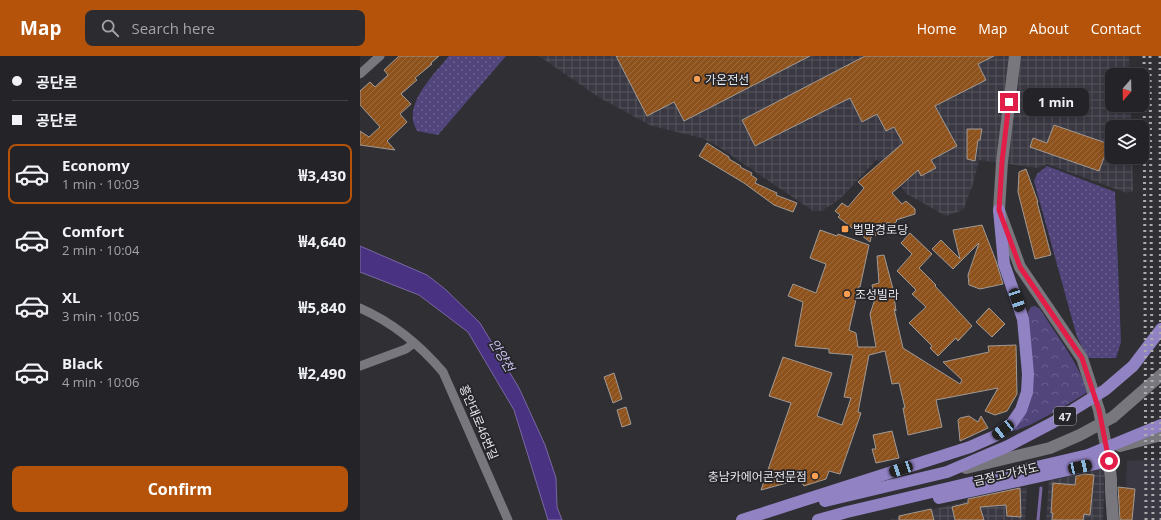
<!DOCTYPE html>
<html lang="en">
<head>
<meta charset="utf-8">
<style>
	body { margin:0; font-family:"Open Sans","Noto Sans KR",sans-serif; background:#2c2b2f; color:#f1f3f6; height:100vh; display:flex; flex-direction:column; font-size:15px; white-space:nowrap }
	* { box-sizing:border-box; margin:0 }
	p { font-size:13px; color:#a3a4a7 }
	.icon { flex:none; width:22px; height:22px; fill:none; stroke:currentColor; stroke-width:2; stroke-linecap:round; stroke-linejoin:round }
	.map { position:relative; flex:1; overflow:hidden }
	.details { display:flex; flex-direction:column; background:#242327; width:360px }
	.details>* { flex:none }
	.banner { display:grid; align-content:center; height:88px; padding:0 12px; background:#242327 }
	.needle { width:26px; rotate:200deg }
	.controls { position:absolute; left:745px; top:12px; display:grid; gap:8px }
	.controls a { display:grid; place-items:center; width:44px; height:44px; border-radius:8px; background:#242327; box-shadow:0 2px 10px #0003,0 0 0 1px #414044; font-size:20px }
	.end { position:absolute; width:18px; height:18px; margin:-9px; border:5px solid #e11d48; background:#fff; box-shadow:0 0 0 2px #fff }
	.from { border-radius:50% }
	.bubble { position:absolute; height:28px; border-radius:8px; background:#242327; box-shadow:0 2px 10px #0003,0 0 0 1px #414044; font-size:13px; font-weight:700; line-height:28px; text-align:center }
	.car { position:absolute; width:12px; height:24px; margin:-12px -6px; border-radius:5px; box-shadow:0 0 3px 1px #0007; background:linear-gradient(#222 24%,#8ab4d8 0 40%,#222 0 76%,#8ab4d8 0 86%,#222 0) }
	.banner b { display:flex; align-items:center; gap:14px; height:38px; font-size:15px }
	.banner b+b { border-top:1px solid #414044 }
	.banner i { width:10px; height:10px; background:#f1f3f6 }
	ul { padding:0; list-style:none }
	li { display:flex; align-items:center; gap:12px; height:60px; margin:0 8px 6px; padding:0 4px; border:2px solid transparent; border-radius:8px }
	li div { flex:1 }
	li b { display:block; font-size:15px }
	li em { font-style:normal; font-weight:700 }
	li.active { border-color:#b45309 }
	li>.icon { width:36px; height:36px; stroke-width:1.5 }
	.button { display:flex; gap:8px; margin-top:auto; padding:8px 12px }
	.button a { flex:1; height:46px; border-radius:8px; background:#b45309; color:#fff; font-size:16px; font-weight:700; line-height:46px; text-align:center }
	header { display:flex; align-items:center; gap:24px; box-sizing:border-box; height:56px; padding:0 20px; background:#b45309; color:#fff }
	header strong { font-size:19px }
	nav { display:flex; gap:22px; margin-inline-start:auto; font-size:14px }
	.search { width:280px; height:36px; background:#2c2b2f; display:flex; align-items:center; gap:10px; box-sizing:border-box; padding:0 14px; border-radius:8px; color:#a3a4a7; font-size:15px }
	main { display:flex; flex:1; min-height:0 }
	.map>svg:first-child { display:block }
	.built { fill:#3a3842 }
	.industrial { fill:url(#industrial-grid) }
	.grass { fill:url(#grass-dots) }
	.forest { fill:url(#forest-crowns) }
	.water { fill:#4a3283; stroke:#7968a2 }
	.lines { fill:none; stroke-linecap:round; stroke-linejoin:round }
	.stream { stroke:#7968a2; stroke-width:3 }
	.building { fill:url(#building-hatch); stroke:#a09a96 }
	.street { stroke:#78777d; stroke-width:9 }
	.secondary { stroke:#78777d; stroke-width:12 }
	.primary { stroke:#9182c3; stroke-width:12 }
	.rail { stroke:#ababae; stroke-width:3; stroke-dasharray:2 4; stroke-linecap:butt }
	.route { stroke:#e11d48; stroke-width:5 }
	.poi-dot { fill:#fb9e50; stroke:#26252a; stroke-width:1.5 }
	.labels { text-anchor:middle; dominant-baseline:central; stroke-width:3.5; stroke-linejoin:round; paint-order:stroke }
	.shield { fill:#26252a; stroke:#acacb0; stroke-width:1 }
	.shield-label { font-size:11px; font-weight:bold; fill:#e6e6e9 }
	.poi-label { font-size:12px; fill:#e6e6e9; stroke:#26252a; text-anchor:start }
	.street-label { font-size:12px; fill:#e6e6e9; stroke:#26252a }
	.water-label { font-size:13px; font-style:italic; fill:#c8c0ee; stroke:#26252a }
</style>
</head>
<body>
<header>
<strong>Map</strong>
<div class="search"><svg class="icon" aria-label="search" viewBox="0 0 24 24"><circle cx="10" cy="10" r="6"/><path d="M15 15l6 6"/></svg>Search here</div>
<nav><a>Home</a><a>Map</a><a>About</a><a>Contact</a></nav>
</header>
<main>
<section class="details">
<div class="banner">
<b><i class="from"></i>공단로</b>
<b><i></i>공단로</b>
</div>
<ul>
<li class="active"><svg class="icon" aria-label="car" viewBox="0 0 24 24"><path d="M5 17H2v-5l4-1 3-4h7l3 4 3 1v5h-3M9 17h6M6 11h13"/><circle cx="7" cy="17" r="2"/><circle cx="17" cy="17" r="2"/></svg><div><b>Economy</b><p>1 min · 10:03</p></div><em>₩3,430</em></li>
<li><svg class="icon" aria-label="car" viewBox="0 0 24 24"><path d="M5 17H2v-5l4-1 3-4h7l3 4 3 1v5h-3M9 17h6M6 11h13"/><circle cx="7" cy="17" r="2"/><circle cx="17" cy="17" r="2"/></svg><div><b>Comfort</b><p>2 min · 10:04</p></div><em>₩4,640</em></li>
<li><svg class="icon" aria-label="car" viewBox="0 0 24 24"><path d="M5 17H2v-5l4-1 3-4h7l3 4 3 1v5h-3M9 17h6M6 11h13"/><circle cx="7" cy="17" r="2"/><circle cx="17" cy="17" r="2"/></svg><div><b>XL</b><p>3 min · 10:05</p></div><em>₩5,840</em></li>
<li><svg class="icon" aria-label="car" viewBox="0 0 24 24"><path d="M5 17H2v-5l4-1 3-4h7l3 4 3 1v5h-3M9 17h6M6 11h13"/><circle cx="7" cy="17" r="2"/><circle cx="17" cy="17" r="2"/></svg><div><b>Black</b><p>4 min · 10:06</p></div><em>₩2,490</em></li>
</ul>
<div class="button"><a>Confirm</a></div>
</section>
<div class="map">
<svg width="801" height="464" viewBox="0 0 801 464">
	<defs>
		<pattern id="industrial-grid" width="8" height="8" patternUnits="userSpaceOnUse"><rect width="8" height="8" fill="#3a3842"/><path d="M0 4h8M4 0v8" fill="none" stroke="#56555d"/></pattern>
		<pattern id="grass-dots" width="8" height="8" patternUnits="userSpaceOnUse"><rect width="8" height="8" fill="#51457c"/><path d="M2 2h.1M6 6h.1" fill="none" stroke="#6a608f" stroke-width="1.8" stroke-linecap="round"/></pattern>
		<pattern id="forest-crowns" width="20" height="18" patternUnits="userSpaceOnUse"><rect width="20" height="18" fill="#51457c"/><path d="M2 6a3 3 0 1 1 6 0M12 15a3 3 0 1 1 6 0" fill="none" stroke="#6a608f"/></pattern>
		<pattern id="building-hatch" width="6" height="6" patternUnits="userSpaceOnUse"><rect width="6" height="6" fill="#8e521d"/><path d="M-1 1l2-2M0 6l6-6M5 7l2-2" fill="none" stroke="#9e6b3e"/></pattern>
	</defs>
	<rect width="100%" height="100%" fill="#302f34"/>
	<path class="built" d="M801,403V464H765L767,405Z"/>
	<g class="industrial">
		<path d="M179,0H769L770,19H752V49H771V71H752V101H772L773,135L767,137L687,108L678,112L619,104L613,128L603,154L586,160L547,138L517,103L481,142L462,155H453L359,91L342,82L292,70L240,42Z"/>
		<path d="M745,412L743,464H686L689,425Z"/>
		<path d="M667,431L665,464H529Z"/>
	</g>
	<g class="grass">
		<path d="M89,0H146L78,79L57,75C56,72 53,67 53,64C50,41 76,16 89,0Z"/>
		<path d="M687,110L755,136L761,286L756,302H728L717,281L674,125L677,118Z"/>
	</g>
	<path class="forest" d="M675,250L680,253C697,280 718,306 728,336L700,353L670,369L640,380L673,319L668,256L671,251Z"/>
	<path class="water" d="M0,190L67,219L85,233L120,267L159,332L185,389L196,422L197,451L202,464H188L154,354L108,276L59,239L0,216Z"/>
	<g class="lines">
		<path class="stream" d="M678,464L681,432"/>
	</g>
	<g class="building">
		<path d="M39,0H79L71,7L72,8L55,22L57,24L41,38L51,48L40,58L47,66L27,85L35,94L0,89V75L9,81L20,71L0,49V35L10,26L15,31L28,19L24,14Z"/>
		<path d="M256,0H450L324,65L314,46L287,60Z"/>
		<path d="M505,0H634L618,8L626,24L575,50L597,90L571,104L576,112L561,120L558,114L532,137L542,148L546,145L555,153V158L536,164L537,165L531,170L528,166L515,180L514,169L510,186L478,161L480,159L475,155L482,147L488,151L504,132L498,126L543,87L534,71L526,75L517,58L502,66L490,42L395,90L382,64Z"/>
		<path d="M694,69L749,88L739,115L670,91L673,82L687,87Z"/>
		<path d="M607,73H622L620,84H618L615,105L607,103Z"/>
		<path d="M347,87L369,101V103L381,110L380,111L392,117L391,119L397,123L395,127L417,137L416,139L437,147L433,156L414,149L384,127L339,100Z"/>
		<path d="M666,113L678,146H677L691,199L675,203L658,136L659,116Z"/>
		<path d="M622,169L636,205L643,228L620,233L609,229L608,219L619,187L593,213L572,193L581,184L600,203L593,174Z"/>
		<path d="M460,174L477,180L478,178L509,189L500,231L499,230L489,274L496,277L498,291H516L510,258L515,243L512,229L519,227L517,200L524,199L533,233L536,255L534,253L543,292L600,328L602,324L583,306L629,296L628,290L656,289L657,338L647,355L635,359L625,355L638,332L576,344L582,371L548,379L543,352H545L539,327L532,328L525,295L509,299L498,356L501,357L480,418L469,415L466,423L444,430L436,419L434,425L401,434L431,347L409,340L423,301L472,317L457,360L482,369L491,342L484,341L493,299L469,297V293L435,290L443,246L428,240L433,228L456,237L466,208L450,202Z"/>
		<path d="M550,177L572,198L559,212L576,229L575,230L612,270L598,285L596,282L578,300L570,292L572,290L549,267L566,251L552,238L556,234L537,215L552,198L541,187Z"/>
		<path d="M629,252L645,268L632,281L616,266Z"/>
		<path d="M254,317L262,343L253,347L244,321Z"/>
		<path d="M266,351L271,368L262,371L257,354Z"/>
		<path d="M609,360L618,366L621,360L628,372L600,385L598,364L600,362Z"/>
		<path d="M532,375L539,402L516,407L512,393H516L513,379Z"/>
		<path d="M725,418L734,419L730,459L724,458L723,464H692L693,457H691L693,427L715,429L716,420Z"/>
		<path d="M758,431L775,433L772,464H760Z"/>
		<path d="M660,432L661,461L647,460L646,449L620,451L624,464H595L592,451L608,447V443Z"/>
		<path d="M571,453L574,464H539V460Z"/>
	</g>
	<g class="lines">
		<g class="street">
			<path d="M0,18L20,0"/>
			<path d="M0,252C32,266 61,290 83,316L148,464"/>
			<path d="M0,310L46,293L54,287"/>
		</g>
		<g class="secondary">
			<path d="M655,0L642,106L639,154L660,211L722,302L739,354L749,405L751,423V435L753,464"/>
			<path d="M760,390L801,379"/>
			<path d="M606,412L690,392L720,379L753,361L801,319"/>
		</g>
		<g class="primary">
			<path d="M579,442L749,405"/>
			<path d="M465,445L587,416L648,390L692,367L745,334L773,310L801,273"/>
			<path d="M382,464L610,391L635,380L652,367L661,354L667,336L668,318L663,263L644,208L639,154"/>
			<path d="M458,464L487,456L728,399L801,369"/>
		</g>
		<g class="rail">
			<path d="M784,0L786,464"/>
			<path d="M790,0L793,464"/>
			<path d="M800,0L801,464"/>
		</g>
	</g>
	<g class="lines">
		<path class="route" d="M649,46L642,106L639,154L660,211L722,302L739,354L749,405"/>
	</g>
	<g class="poi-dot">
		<circle cx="337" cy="23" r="4"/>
		<rect x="481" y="169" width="8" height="8" rx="2"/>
		<circle cx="487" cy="238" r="4"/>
		<circle cx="455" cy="420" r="4"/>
	</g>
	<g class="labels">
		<rect class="shield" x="694" y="351" width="22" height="18" rx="3"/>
		<g class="shield-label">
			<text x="705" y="360">47</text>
		</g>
		<g class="poi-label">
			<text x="345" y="23">가온전선</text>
			<text x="493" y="173">벌말경로당</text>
			<text x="495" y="238">조성빌라</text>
			<text x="447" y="420" text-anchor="end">충남카에어콘전문점</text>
		</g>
		<g class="street-label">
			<text transform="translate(119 366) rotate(67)">흥안대로46번길</text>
			<text transform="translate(646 418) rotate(-13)">금정고가차도</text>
		</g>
		<g class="water-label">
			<text transform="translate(142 299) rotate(59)">안양천</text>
		</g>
	</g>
</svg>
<div class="controls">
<a><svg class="needle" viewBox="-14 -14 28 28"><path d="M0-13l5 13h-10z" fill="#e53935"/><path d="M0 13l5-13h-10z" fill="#a3a4a7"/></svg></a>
<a><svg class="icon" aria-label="layers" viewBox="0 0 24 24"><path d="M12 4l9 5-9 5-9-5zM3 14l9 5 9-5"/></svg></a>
</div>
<i class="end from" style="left:749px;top:405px"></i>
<i class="end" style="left:649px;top:46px"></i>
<div class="bubble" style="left:663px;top:32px;width:66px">1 min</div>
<i class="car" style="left:657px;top:244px;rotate:161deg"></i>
<i class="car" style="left:643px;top:374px;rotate:232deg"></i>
<i class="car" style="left:720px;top:411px;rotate:78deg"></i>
<i class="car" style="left:541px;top:413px;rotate:252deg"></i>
</div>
</main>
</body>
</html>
